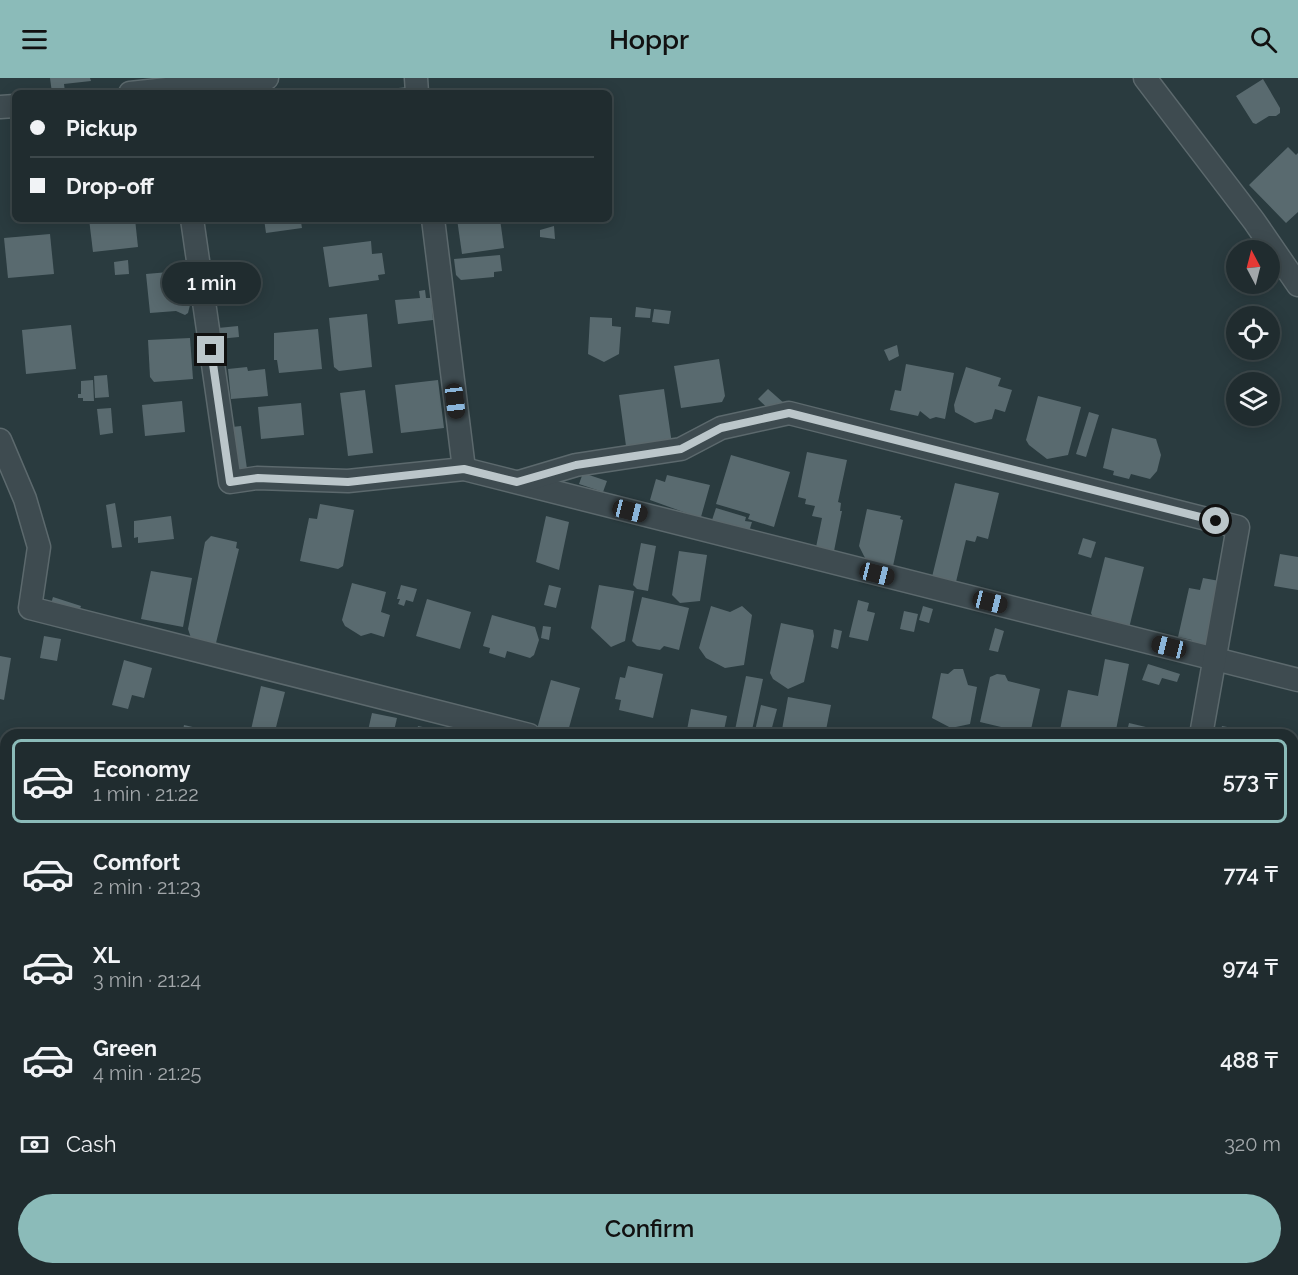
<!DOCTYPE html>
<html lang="en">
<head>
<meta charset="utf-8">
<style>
	body { margin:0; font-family:Raleway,sans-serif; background:#283437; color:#f1f3f6; height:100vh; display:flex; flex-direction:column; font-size:22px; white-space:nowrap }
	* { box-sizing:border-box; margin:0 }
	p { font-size:20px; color:#a2a7aa }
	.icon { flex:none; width:33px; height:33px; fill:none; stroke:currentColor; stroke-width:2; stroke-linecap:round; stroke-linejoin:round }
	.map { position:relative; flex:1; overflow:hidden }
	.side { position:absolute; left:0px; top:651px; width:1299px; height:546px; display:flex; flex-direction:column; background:#202c2f; border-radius:18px 18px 0 0; box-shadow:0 3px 15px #0003,0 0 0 2px #3d484b }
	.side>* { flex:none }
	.top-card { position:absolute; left:12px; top:12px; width:600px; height:132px; border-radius:9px; box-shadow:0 3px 15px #0003,0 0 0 2px #3d484b; display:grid; align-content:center; height:132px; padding:0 18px; background:#202c2f }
	.needle { width:39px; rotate:353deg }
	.buttons { position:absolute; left:1226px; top:162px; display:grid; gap:12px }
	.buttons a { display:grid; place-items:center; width:54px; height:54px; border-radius:50%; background:#202c2f; box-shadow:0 3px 15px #0003,0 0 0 2px #3d484b; font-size:30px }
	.end { position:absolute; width:27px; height:27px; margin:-14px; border:8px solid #bbc6ca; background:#111; box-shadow:0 0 0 3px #111 }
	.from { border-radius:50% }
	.bubble { position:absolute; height:42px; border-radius:21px; background:#202c2f; box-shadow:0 3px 15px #0003,0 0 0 2px #3d484b; font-size:20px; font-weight:600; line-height:42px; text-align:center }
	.car { position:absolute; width:18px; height:36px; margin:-18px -9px; border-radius:8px; box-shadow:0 0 4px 2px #0007; background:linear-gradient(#222 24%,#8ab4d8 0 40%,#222 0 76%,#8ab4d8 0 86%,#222 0) }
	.top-card b { display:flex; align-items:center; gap:21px; height:57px; font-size:22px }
	.top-card b+b { border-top:2px solid #3d484b }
	.top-card i { width:15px; height:15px; background:#f1f3f6 }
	ul { padding:10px 0 0; list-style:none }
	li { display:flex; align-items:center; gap:18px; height:84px; margin:0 12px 9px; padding:0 6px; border:3px solid transparent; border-radius:9px }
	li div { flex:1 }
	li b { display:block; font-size:22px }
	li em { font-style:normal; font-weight:600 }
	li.selected { border-color:#8bbbb9 }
	li>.icon { width:54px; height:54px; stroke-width:1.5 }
	.pay { display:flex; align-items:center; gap:15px; height:66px; padding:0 18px; font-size:22px }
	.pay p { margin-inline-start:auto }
	.button { display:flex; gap:12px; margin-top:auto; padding:12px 18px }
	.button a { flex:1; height:69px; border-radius:36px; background:#8bbbb9; color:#111; font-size:24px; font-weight:600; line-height:69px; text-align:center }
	header { display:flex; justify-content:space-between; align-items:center; height:78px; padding:0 18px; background:#8bbbb9; color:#111; font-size:27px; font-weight:600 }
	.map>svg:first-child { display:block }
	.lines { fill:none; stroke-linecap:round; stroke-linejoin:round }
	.stream { stroke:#425d66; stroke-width:8 }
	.building { fill:#596a6f }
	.minor-casing { stroke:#5c696d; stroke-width:25 }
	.minor { stroke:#3e4b50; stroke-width:22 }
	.route { stroke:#bbc6ca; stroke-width:8 }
</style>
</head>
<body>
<header><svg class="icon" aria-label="menu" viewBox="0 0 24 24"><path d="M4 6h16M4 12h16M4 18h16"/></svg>Hoppr<svg class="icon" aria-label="search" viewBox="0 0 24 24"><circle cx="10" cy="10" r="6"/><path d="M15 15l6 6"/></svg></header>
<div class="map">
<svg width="1298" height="1197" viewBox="0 0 1298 1197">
	<rect width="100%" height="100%" fill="#2a3b3f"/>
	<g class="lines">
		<g class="stream">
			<path d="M0,775L6,791"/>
			<path d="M867,1191L883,1197"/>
		</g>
	</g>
	<g class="building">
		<path d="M50,0H90L91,3L64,6L65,14L52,15Z"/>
		<path d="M1263,1L1280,30V35L1276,38H1269L1256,46L1253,45L1236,18Z"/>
		<path d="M407,9V15H381V12Z"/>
		<path d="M1288,69L1296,77L1298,75V134L1286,145L1249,107Z"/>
		<path d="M89,141H135L138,169L93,174Z"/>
		<path d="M264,141H304L301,144L302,150L266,155Z"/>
		<path d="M457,141H500L504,170L462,176Z"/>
		<path d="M554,148L555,161L540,159V152Z"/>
		<path d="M50,156L54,196L8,200L4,160Z"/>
		<path d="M371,163L372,176L382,175L385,196L378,197L379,202L329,209L323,169Z"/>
		<path d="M500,177L502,193L494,194V199L461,202L456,197L454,181Z"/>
		<path d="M128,182L129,196L115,197L114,184Z"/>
		<path d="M180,193L183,220L190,227L188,235L185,237L176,233L150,235L146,196Z"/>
		<path d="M425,212L426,220H431L433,242L398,246L395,222L420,220L419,213Z"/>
		<path d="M636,229L651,231L650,240L635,239Z"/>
		<path d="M654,231L671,233L669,246L652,244Z"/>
		<path d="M367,236L372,289L339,293L334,289L329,240Z"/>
		<path d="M590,239L612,240V248L621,249L619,276L604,284L588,276Z"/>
		<path d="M71,247L76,291L26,296L22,252Z"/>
		<path d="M238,248L239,259L219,261L218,250Z"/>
		<path d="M318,251L322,291L279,295L277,282H274V255Z"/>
		<path d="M190,260L193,301L154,304L150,299L148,262Z"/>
		<path d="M897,267L899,278L889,283L884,272Z"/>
		<path d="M719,281L725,318L722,324L681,330L674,288Z"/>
		<path d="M906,286L954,295L945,341L936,339L930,341L920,333L918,338L890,332L895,312L901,313Z"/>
		<path d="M247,289L248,293L265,291L268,318L231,321L228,291Z"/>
		<path d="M966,289L1001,300L998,308L1012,312L1005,334L995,331L992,341L975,345L955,334L954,327Z"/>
		<path d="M107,297L109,319L95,320L94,298Z"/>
		<path d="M93,302L94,323H83V320H78V316H81V303Z"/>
		<path d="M438,302L444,350L401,355L395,307Z"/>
		<path d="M664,311L672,366L638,371L637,366L626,368L619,317Z"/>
		<path d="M768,311L785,326L775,337L758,321Z"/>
		<path d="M365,312L373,375L348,378L340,315Z"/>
		<path d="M1038,318L1081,329L1068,377L1047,381L1029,367L1026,362Z"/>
		<path d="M182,323L185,354L145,358L142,327Z"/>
		<path d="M301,325L304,357L261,361L258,329Z"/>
		<path d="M111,330L113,355L100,357L97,331Z"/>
		<path d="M1089,334L1099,337L1086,379L1076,376Z"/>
		<path d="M241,348L247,391L237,392L232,349Z"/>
		<path d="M1112,350L1156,361L1161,377L1157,393L1150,401L1131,396L1129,401L1113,397L1114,393L1103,390Z"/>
		<path d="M807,374L847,382L838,424L841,425L840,433H842L833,478L815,474L822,440L812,438L815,428L805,426L806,421L798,419Z"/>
		<path d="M731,377L790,394L774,449L748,441L750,436L716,426Z"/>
		<path d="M583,395L607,403L603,414L579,406Z"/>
		<path d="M667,397L710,407L699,446L687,442L689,436L650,422L656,401L665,404Z"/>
		<path d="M955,405L999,415L988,461L977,458L975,464L966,462L955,508L931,503Z"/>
		<path d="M115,425L122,469L112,470L106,427Z"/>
		<path d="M320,426L354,432L343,488L338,491L300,483L309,440L317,441Z"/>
		<path d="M716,430L746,439L745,443L752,444L747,460L710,448Z"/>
		<path d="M867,431L901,438L900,441L903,442L893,488L867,483L864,478L859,468Z"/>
		<path d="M171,438L174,461L138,465V459L134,460V443Z"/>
		<path d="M546,438L569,444L559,492L536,484Z"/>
		<path d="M211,458L237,464L236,470L239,471L215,569L192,563L188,551L205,464Z"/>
		<path d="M1083,460L1096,464L1091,480L1078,476Z"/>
		<path d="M641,465L656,468L648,513L637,511L633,507Z"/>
		<path d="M679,473L707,477L700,523L680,525L672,517Z"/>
		<path d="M1280,476L1298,479V512L1274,508Z"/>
		<path d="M1105,479L1144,489L1129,550L1093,539L1091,535Z"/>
		<path d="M151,493L192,500L183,549L141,541Z"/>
		<path d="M1203,500L1225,504L1211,570L1191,569L1192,562L1178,559L1189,510L1200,512Z"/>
		<path d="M352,505L386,514L381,534L390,537L384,559L371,555L361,558L345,548L342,542Z"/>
		<path d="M401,507L417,511L413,524L406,522L404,528L398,526L400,521H397Z"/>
		<path d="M549,507L561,510L556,530L544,527Z"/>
		<path d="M599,507L634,513L625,563L611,569L591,550Z"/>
		<path d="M53,519L81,528L78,537L50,529Z"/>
		<path d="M642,519L689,530L679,572L664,568L660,572L637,568L632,563Z"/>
		<path d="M427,521L471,534L460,571L416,558Z"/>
		<path d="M858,522L869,525L867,533L875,535L868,563L849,559Z"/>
		<path d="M711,528L730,534L742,528L752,537L744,587L725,590L706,580L699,570Z"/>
		<path d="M923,528L933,531L929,545L919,542Z"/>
		<path d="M904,533L918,536L914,554L900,551Z"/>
		<path d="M492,537L535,549L539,562L534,577L530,580L507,573L505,580L489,575L490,570L483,568Z"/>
		<path d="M781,545L813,552L814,558L804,604L788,611L773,601L770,595Z"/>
		<path d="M543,548L551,549L549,562L541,560Z"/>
		<path d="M995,550L1004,553L998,574L989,572Z"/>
		<path d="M834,551L842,553L838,571L831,569Z"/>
		<path d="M44,558L61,561L57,583L40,580Z"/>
		<path d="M0,578L11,580L4,622L0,621Z"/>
		<path d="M1105,581L1129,586L1115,657H1059L1068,612L1098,618Z"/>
		<path d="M124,582L152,590L144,620L132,617L128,631L112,627Z"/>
		<path d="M1148,586L1180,596L1177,604L1162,600L1159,607L1142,602Z"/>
		<path d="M628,588L663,596L653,640L619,632L621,622L615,621L620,599L625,600Z"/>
		<path d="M954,591H963L968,607L977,609L970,646L951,650L932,640L941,595L948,596Z"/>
		<path d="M997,596L1005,597L1008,603L1040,611L1030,656L980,644L990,599Z"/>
		<path d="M746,598L763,601L751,657H734Z"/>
		<path d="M551,602L580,610L567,657L537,651Z"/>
		<path d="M261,608L285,614L274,657L250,656Z"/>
		<path d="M788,619L831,627L825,657H781Z"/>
		<path d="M761,627L777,631L770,657H754Z"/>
		<path d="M691,631L727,638L723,657H686Z"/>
		<path d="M372,635L397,640L393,657H367Z"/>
		<path d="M1129,645L1167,654V657H1126Z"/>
		<path d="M184,647L223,656L222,657H182Z"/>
		<path d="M418,648L447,654L446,657H416Z"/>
		<path d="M1222,648L1264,656V657H1220Z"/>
		<path d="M922,650L948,656V657H920Z"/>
		<path d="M1297,779H1298V848L1293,847V796Z"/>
		<path d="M0,1029L6,1031V1076L0,1078Z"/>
		<path d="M1297,1041H1298V1088L1293,1087V1058Z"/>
		<path d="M1293,1137L1298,1138V1189L1293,1188Z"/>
		<path d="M458,1191H503L502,1197H456Z"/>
		<path d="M535,1191H542L562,1197H533Z"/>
		<path d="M1180,1191H1222L1220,1197H1178Z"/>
		<path d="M1223,1191H1251L1250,1197H1221Z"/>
		<path d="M1257,1191H1290L1288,1197H1255Z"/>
	</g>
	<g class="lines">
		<g class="minor-casing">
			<g id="minor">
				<path d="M416,0L417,15"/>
				<path d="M1145,0L1254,143L1298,207"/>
				<path d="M130,15L267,0"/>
				<path d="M0,29L15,28"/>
				<path d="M192,141L230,404L257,400L348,403L464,391L1298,602"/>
				<path d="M433,141L464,391"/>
				<path d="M0,362L25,421L39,469L30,530L529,657"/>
				<path d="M519,404L576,387L681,371L721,350L789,335L1238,449L1201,657"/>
				<path d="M1293,853L1298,854"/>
				<path d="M1293,1103L1298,1104"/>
				<path d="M0,1144L6,1146"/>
				<path d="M163,1191L184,1197"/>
			</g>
		</g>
		<use href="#minor" class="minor"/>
	</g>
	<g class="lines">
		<path class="route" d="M211,272L230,404L258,400L348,404L464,391L517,404L576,387L681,371L721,350L789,335L1216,443"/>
	</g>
</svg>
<div class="buttons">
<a><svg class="needle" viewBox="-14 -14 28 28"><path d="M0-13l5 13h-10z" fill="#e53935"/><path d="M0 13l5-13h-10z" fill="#a2a7aa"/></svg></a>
<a><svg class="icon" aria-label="locate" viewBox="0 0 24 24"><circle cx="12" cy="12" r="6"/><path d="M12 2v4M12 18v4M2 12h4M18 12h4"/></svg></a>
<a><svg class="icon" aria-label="layers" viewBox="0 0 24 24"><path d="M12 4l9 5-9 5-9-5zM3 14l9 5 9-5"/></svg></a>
</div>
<i class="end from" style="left:1216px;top:443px"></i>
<i class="end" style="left:211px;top:272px"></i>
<div class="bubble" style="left:162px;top:184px;width:99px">1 min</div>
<i class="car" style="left:455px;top:323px;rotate:173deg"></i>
<i class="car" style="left:630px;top:433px;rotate:104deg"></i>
<i class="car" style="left:877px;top:496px;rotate:104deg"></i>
<i class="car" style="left:990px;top:524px;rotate:104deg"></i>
<i class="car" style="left:1169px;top:569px;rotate:284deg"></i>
<div class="top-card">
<b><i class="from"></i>Pickup</b>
<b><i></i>Drop-off</b>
</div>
<section class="side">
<ul>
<li class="selected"><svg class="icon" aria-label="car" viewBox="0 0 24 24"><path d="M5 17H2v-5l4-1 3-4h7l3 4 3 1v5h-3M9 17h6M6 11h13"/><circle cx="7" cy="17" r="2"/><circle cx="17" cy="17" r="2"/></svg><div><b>Economy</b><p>1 min · 21:22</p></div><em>573 ₸</em></li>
<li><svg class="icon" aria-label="car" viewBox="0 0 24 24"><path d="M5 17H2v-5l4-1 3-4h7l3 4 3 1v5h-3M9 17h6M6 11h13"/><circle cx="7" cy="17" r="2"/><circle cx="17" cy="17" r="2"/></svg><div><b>Comfort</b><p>2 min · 21:23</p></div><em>774 ₸</em></li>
<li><svg class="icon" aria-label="car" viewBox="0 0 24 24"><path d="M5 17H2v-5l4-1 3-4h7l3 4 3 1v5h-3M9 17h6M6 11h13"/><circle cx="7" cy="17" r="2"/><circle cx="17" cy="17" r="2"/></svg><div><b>XL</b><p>3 min · 21:24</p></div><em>974 ₸</em></li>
<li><svg class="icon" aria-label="car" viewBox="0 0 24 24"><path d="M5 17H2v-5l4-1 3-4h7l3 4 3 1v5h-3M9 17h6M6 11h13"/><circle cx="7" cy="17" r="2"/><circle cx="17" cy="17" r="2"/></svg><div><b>Green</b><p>4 min · 21:25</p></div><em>488 ₸</em></li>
</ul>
<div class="pay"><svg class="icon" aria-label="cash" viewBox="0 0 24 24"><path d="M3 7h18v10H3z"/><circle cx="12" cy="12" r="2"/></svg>Cash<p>320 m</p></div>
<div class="button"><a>Confirm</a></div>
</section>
</div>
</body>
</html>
